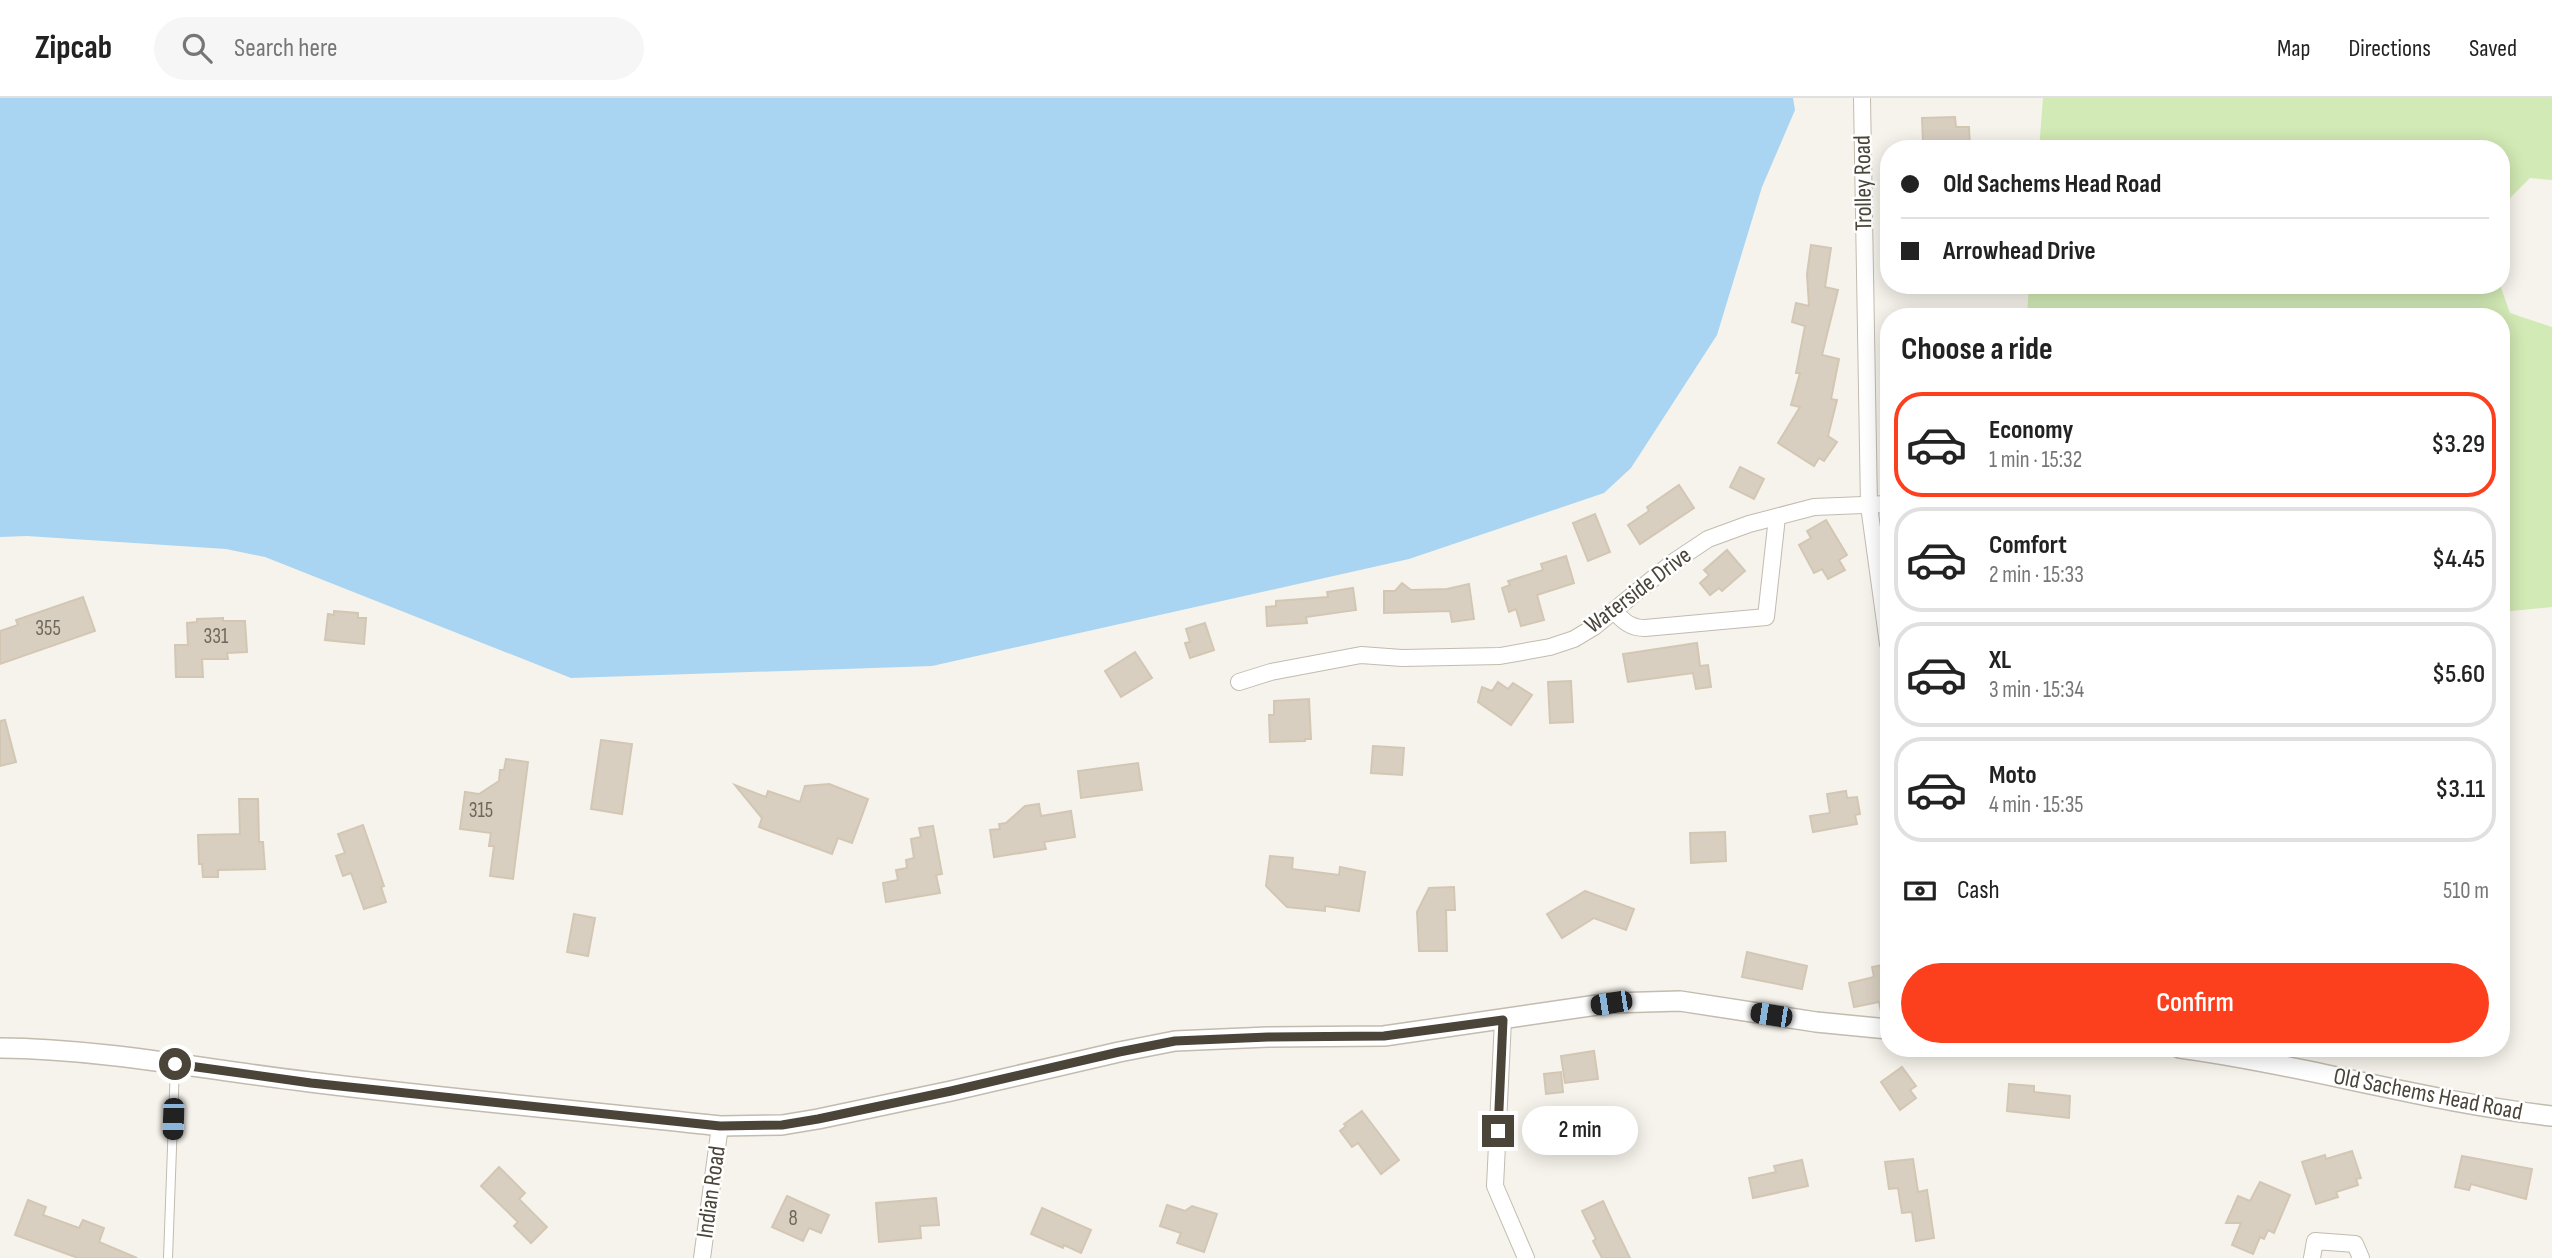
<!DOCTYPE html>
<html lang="en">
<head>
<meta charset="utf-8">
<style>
	body { margin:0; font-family:"Sofia Sans Condensed",sans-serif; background:#f6f6f6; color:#222; height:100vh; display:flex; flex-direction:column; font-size:26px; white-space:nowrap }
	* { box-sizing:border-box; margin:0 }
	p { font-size:23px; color:#767676 }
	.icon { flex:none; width:38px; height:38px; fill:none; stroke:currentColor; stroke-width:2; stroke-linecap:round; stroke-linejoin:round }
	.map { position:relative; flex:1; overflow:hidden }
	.panel { position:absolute; left:1880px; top:210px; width:630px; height:749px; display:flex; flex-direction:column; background:#fff; border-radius:28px; box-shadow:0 4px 18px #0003 }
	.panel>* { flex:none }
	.banner { position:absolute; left:1880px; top:42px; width:630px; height:154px; border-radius:28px; box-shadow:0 4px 18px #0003; display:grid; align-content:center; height:154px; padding:0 21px; background:#fff }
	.end { position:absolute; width:32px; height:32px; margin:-16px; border:9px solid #4b4439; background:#fff; box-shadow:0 0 0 4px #fff }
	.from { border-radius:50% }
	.bubble { position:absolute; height:49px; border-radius:24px; background:#fff; box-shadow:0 4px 18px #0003; font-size:23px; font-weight:600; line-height:49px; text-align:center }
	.car { position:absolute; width:21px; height:42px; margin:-21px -10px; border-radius:9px; box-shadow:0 0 5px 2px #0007; background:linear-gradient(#222 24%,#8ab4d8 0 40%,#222 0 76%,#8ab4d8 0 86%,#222 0) }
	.banner b { display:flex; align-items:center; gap:24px; height:66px; font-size:26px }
	.banner b+b { border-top:2px solid #e0e0e0 }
	.banner i { width:18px; height:18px; background:#222 }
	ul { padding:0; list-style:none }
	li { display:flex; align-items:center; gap:21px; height:105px; margin:0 14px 10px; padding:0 7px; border:4px solid #e0e0e0; border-radius:28px }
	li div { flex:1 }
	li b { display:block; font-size:26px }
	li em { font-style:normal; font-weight:600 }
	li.current { border-color:#fc3f1d }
	li>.icon { width:63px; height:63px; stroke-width:1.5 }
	h2 { padding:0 21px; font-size:32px; line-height:84px }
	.pay { display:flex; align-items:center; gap:18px; height:77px; padding:0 21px; font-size:26px }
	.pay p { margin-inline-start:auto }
	.primary-button { display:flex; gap:14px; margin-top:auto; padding:14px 21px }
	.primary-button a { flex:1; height:80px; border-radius:42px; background:#fc3f1d; color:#fff; font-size:28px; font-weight:600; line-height:80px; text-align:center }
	header { display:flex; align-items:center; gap:42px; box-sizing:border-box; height:98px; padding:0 35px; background:#fff; border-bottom:2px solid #e0e0e0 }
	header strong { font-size:33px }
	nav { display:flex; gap:38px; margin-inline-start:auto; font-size:24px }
	.search { width:490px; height:63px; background:#f6f6f6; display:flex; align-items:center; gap:18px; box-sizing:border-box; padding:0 24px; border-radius:38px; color:#767676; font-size:26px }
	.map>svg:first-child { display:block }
	.green { fill:#d2eab5 }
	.water { fill:#a9d4f2 }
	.building { fill:#d8cfc1; stroke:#d3c7b4; stroke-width:2 }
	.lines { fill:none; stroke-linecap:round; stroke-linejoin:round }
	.service-casing { stroke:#c2bbae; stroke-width:10 }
	.minor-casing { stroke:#c2bbae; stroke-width:18 }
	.tertiary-casing { stroke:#c2bbae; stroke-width:22 }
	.service { stroke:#fff; stroke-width:8 }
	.minor { stroke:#fff; stroke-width:16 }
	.tertiary { stroke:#fff; stroke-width:19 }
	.route { stroke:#4b4439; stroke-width:9 }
	.labels { text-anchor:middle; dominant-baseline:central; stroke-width:5; stroke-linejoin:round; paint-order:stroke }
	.number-label { font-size:21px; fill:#6e675b }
	.street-label { font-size:24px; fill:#4b4439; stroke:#fff }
</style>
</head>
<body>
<header>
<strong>Zipcab</strong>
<div class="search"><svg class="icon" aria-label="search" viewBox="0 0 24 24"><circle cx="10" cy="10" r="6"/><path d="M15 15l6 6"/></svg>Search here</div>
<nav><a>Map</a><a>Directions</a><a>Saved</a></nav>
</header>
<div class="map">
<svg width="2552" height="1160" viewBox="0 0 2552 1160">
	<rect width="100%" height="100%" fill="#f6f3ec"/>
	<g class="green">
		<path d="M2043,0H2552V82L2530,80L2501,109V51H2039Z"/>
		<path d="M2029,187H2500L2510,215L2552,229V509L2501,514V219H2029L2027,217Z"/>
	</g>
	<path class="water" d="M0,0H1793L1795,12L1762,89L1717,237L1631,370L1604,395L1409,461L932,568L571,580L265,459L226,451L27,438L0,439Z"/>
	<g class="building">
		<path d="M1955,19L1956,29H1969L1970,51H1930V44H1923L1922,20Z"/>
		<path d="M1811,147L1831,150L1825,189L1838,192L1822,257L1839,261L1831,301L1837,302L1828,338L1837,344L1824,363L1819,360L1814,368L1778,345L1800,309L1791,307L1800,275H1796L1805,228L1792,224L1796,205L1809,208L1807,176Z"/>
		<path d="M1740,369L1764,381L1754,401L1730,389Z"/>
		<path d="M1679,387L1694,410L1640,446L1628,427L1649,413L1647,409Z"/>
		<path d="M1595,416L1610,454L1588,463L1573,425Z"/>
		<path d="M1826,422L1847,457L1839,462L1845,472L1828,481L1822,471L1814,475L1799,447L1811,440L1807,433Z"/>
		<path d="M1727,452L1745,473L1722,493L1719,490L1710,497L1700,485L1709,477L1704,472Z"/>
		<path d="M1566,458L1574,485L1537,497L1544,522L1521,528L1516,511L1509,514L1502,490L1510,487L1508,483L1543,472L1541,466Z"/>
		<path d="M1402,485L1411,492L1447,491L1469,486L1474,521L1452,524L1450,513L1384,515V493H1395Z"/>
		<path d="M1353,490L1356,512L1306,519L1307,525L1267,528L1266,509L1276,508V503L1328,499L1327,494Z"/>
		<path d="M83,499L95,533L0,566V533L18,527L16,522Z"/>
		<path d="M334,513L358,515V520H366L364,546L325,542L328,516L334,517Z"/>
		<path d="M223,520V523H245L247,554L227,555L228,561H202L203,579H176L175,547H188L187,525L197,524V521Z"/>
		<path d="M1205,525L1214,552L1190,560L1185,545L1190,544L1186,531Z"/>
		<path d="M1697,545L1700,568L1708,567L1711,589L1696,591L1693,575L1628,584L1623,556Z"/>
		<path d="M1135,554L1152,580L1121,599L1105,573Z"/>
		<path d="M1571,583L1573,624L1550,625L1548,584Z"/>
		<path d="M1498,584L1508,591L1513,585L1532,597L1511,627L1478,604L1482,589L1492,593Z"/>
		<path d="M1309,601L1311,641H1305V643L1270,644L1269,617H1274V603Z"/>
		<path d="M5,622L16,664L0,668V623Z"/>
		<path d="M601,642L632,646L622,716L591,711Z"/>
		<path d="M1373,648L1404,650L1402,677L1371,675Z"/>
		<path d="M506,661L528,664L513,781L490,778L494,748H489L491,735L460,731L465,694L479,696L499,683L500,672H504Z"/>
		<path d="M1138,665L1142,692L1081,700L1078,673Z"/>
		<path d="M829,686L868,701L852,745L838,740L832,756L759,729L762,720L735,687L766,699L768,693L800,704L805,688Z"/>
		<path d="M1846,693L1847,700L1857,699L1860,716L1855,717L1857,726L1813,734L1810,718L1830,715L1827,696Z"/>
		<path d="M239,701H258L259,744H263L265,771L218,772V779H203L202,766H199L198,737L240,736Z"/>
		<path d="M1039,706L1041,718L1071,713L1075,739L1044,744L1046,751L994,759L990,732L1000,731L999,726L1006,725L1025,708Z"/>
		<path d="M363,727L384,788L381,789L386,804L364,811L351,775L343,778L336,758L345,755L338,736Z"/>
		<path d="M933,728L942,776L936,777L940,795L886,804L883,785L898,782L896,772L907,770L906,762L914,760L911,741L921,739L919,730Z"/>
		<path d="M1725,734L1726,763L1691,765L1690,735Z"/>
		<path d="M1270,758L1293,760L1292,771L1339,777L1340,769L1365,774L1359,813L1325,808V813L1287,809L1266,788Z"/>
		<path d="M1454,789L1455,812H1446L1447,853H1419L1417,814L1429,790Z"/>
		<path d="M1585,793L1634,811L1626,832L1594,820L1562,840L1547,816Z"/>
		<path d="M574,816L595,820L588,858L567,854Z"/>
		<path d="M1747,854L1807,868L1802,891L1742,879Z"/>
		<path d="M1888,866V913L1881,914L1879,904L1854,909L1849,885L1874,879L1872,869Z"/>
		<path d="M1594,953L1598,981L1565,985L1561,958Z"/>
		<path d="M1902,969L1916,988L1910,992L1916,1000L1900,1012L1881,984Z"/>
		<path d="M1561,974L1563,994L1546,996L1544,976Z"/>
		<path d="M2009,986L2034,988V994L2070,998L2069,1020L2007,1013Z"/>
		<path d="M1362,1013L1399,1062L1381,1076L1358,1045L1352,1049L1340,1033L1346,1028L1344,1026Z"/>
		<path d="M2352,1053L2361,1080L2356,1081L2358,1087L2336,1094L2338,1099L2316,1106L2302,1064L2325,1057L2326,1061Z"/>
		<path d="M2462,1058L2532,1071L2526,1101L2471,1086L2469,1092L2455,1089Z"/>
		<path d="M1913,1061L1918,1094L1927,1092L1934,1140L1916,1143L1912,1114L1902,1115L1898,1090L1889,1091L1885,1064Z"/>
		<path d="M1802,1062L1808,1088L1753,1100L1749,1080L1776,1074L1774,1068Z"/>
		<path d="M499,1069L525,1095L519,1101L547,1129L531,1145L514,1128L518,1124L481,1088Z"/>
		<path d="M2260,1084L2290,1097L2274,1135L2268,1132L2264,1141L2260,1139L2253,1156L2232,1147L2241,1125H2226L2238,1098L2250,1103Z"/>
		<path d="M787,1098L829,1117L821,1135L809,1130L803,1143L772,1129Z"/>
		<path d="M936,1100L939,1127L920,1128L921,1140L879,1144L876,1105Z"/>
		<path d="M28,1102L46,1109L43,1117L79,1130L83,1122L104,1130L99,1144L137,1160H78L15,1137Z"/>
		<path d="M1603,1103L1613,1125L1630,1160H1602L1593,1143L1596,1141L1582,1113Z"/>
		<path d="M1167,1107L1185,1113L1192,1108L1217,1116L1204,1154L1177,1145L1181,1135L1160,1128Z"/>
		<path d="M1042,1110L1091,1132L1081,1155L1064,1147L1063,1150L1031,1136Z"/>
	</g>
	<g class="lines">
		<g class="service-casing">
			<path id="service" d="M168,1160L175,967"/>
		</g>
		<g class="minor-casing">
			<g id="minor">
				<path d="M1862,0L1869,408L1888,546"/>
				<path d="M1614,513C1624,524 1631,530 1645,530L1766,519L1777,419"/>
				<path d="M1239,584L1271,574L1361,557L1402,560L1500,558L1550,549L1574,541L1594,529L1672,465L1708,441L1749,426L1814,409L1888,406"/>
				<path d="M1503,922L1495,1088L1526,1160"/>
				<path d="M702,1160L720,1028"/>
				<path d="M2312,1160L2315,1143L2355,1146L2361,1160"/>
			</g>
		</g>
		<g class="tertiary-casing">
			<g id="tertiary">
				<path d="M0,950C104,951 207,972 310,984C447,1001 584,1013 720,1028L782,1027L818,1021L951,993L1119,954L1175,943L1268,939L1384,938L1611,905L1680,903L1816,924L1888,931"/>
				<path d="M2180,950C2305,967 2427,1004 2552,1018"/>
			</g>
		</g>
		<use href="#service" class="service"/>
		<use href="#minor" class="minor"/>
		<use href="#tertiary" class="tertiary"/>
	</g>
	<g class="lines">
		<path class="route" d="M175,966L311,985L720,1028L782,1027L818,1021L951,993L1119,954L1175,943L1268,939L1384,938L1503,922L1498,1033"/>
	</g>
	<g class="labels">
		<g class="number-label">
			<text x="48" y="530">355</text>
			<text x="216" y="538">331</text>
			<text x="481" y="712">315</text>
			<text x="793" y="1120">8</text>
		</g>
		<g class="street-label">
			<text transform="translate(1863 85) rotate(-91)">Trolley Road</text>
			<text transform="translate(1638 492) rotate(-37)">Waterside Drive</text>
			<text transform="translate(2428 996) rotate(11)">Old Sachems Head Road</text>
			<text transform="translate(711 1094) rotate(-82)">Indian Road</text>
		</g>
	</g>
</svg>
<i class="end from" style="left:175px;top:966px"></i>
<i class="end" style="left:1498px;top:1033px"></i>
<div class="bubble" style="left:1522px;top:1008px;width:116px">2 min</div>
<i class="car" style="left:1611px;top:905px;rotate:261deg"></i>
<i class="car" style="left:1771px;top:917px;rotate:279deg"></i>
<i class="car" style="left:173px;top:1021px;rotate:182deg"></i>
<div class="banner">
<b><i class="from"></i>Old Sachems Head Road</b>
<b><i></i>Arrowhead Drive</b>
</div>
<section class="panel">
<h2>Choose a ride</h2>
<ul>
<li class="current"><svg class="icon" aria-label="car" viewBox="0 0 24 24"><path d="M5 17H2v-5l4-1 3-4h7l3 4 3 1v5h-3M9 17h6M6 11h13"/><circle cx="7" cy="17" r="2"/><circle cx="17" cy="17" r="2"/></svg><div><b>Economy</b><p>1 min · 15:32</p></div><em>$3.29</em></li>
<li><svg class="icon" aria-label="car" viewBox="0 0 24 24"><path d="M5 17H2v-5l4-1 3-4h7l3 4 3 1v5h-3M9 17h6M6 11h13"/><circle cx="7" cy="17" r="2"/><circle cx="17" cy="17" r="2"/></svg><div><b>Comfort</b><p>2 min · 15:33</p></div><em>$4.45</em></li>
<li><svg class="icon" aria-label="car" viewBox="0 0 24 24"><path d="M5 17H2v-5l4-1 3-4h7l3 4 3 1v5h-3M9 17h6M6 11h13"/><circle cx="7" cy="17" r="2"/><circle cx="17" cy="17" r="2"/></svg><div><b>XL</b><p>3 min · 15:34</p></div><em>$5.60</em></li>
<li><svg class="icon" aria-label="car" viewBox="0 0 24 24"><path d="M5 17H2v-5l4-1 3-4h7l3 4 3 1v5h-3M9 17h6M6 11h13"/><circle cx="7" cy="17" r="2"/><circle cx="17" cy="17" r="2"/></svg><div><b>Moto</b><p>4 min · 15:35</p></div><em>$3.11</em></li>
</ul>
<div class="pay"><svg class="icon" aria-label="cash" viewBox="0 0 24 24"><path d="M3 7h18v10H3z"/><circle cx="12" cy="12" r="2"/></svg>Cash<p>510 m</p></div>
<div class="primary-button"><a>Confirm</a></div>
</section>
</div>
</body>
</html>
